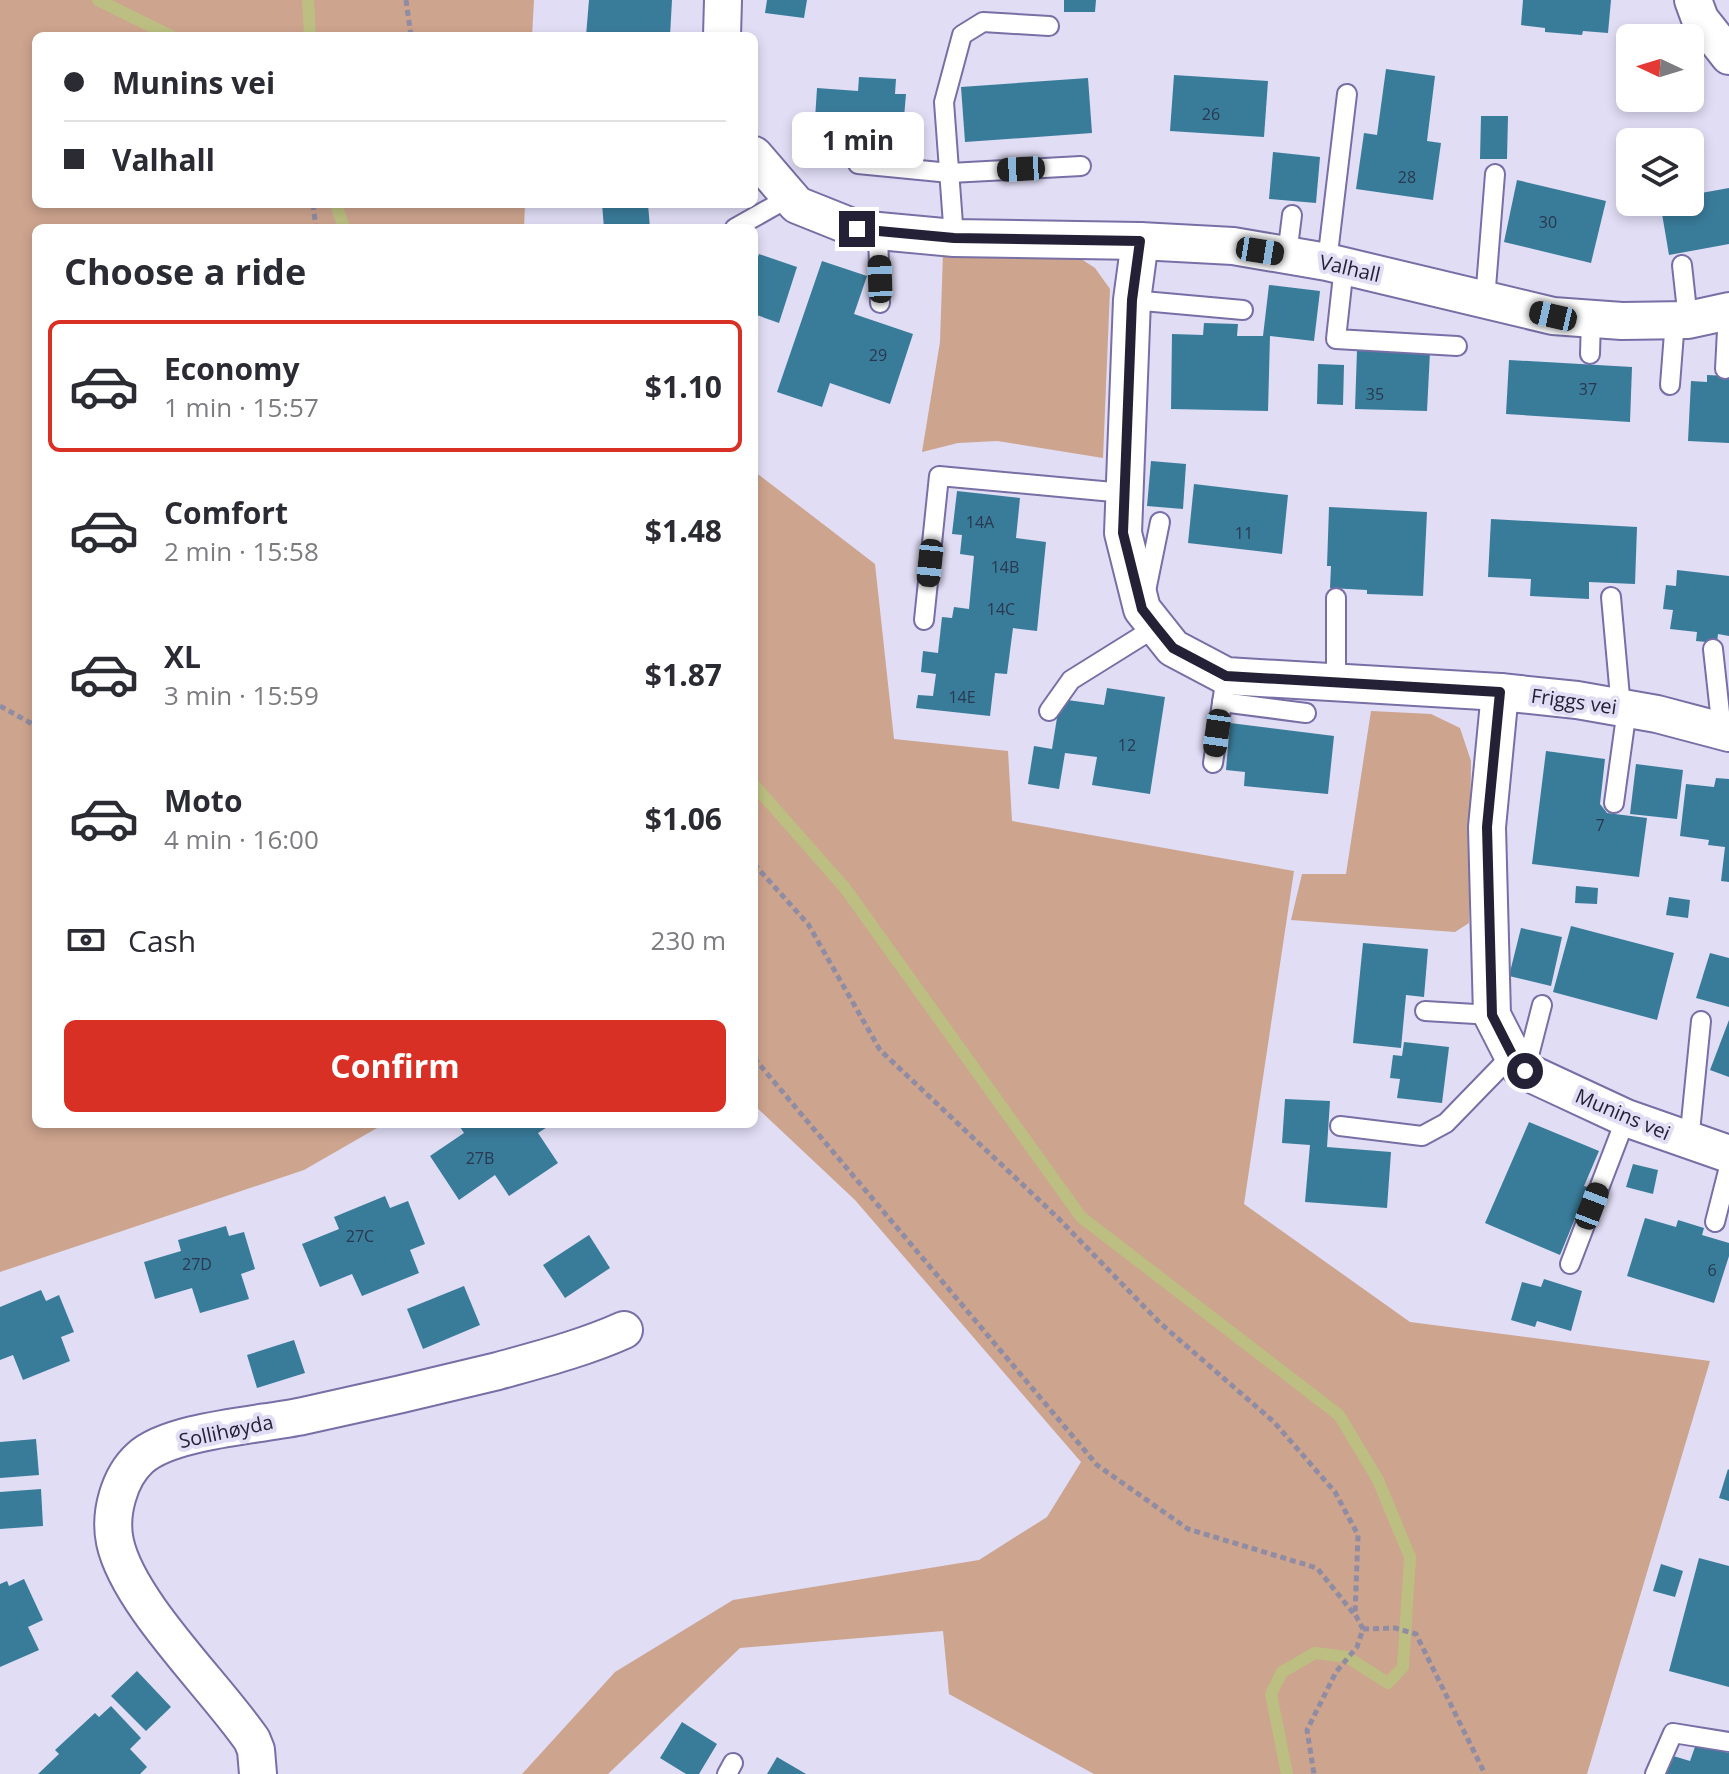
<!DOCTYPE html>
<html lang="en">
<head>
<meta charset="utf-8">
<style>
	body { margin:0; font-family:"Open Sans",sans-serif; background:#f7f7f7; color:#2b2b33; height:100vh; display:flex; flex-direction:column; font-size:30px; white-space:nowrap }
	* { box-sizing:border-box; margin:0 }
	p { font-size:26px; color:#7c7c81 }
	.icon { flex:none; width:44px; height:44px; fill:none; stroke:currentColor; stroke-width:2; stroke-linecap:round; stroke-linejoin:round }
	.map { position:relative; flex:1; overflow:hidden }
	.sheet { position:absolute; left:32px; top:224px; width:726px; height:904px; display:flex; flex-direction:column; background:#fff; border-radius:12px; box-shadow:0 4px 12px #0003 }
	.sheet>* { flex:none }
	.top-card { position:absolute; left:32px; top:32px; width:726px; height:176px; border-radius:12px; box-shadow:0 4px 12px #0003; display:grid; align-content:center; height:176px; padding:0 32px; background:#fff }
	.needle { width:52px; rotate:274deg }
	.fabs { position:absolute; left:1616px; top:24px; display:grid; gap:16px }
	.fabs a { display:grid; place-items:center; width:88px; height:88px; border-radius:12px; background:#fff; box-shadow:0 4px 12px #0003; font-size:40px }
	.end { position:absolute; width:36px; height:36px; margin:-18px; border:10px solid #242137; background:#fff; box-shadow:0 0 0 4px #fff }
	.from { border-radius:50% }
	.bubble { position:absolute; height:56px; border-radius:12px; background:#fff; box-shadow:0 4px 12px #0003; font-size:26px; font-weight:700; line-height:56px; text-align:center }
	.car { position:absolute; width:24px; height:48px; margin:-24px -12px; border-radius:10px; box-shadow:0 0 6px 2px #0007; background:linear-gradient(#222 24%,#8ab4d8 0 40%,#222 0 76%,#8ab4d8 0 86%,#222 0) }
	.top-card b { display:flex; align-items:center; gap:28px; height:76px; font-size:30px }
	.top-card b+b { border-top:2px solid #e1e1e2 }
	.top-card i { width:20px; height:20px; background:#2b2b33 }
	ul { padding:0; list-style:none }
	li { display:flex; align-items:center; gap:24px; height:132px; margin:0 16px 12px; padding:0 16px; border:4px solid transparent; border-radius:12px }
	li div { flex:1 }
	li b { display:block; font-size:30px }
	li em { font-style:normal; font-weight:700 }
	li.current { border-color:#d93025 }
	li>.icon { width:72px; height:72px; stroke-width:1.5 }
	h2 { padding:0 32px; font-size:36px; line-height:96px }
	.pay { display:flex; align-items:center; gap:20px; height:88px; padding:0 32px; font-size:30px }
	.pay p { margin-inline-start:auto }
	.primary-button { display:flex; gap:16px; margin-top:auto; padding:16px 32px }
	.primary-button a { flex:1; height:92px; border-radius:12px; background:#d93025; color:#fff; font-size:32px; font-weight:700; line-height:92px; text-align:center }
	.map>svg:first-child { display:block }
	.green { fill:#cda48e }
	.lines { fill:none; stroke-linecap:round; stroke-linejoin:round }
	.stream { stroke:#bcbf81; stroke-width:12 }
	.building { fill:#397c9a }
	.service-casing { stroke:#776fa5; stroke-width:22 }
	.minor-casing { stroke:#776fa5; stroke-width:40 }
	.path { stroke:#8f8ca3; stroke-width:5; stroke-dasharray:6 4; stroke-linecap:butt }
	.service { stroke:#fff; stroke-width:18 }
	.minor { stroke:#fff; stroke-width:36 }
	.route { stroke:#242137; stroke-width:10 }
	.labels { text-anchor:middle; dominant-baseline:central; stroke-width:8; stroke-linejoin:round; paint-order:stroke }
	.number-label { font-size:16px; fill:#293850 }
	.street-label { font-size:20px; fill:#242137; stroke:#e0ddf5 }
</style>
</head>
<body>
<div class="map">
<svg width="1729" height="1774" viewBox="0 0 1729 1774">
	<rect width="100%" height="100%" fill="#e0ddf5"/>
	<g class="green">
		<path d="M0,0H534L532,36H36V204H525L524,228H36V1124H384L304,1170L0,1272Z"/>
		<path d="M943,253L1075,255L1095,268L1110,289L1103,458L997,441L958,443L922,452L940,342Z"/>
		<path d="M754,471L875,564L894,739L1008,751L1012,821L1294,871L1244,1204L1410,1322L1710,1361L1587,1774H1094L949,1694L943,1631L740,1648L608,1774H522L615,1672L733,1600L979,1560L1047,1517L1081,1462L855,1200L754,1105Z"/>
		<path d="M1371,711L1431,714L1460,728L1471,761L1469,923L1455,932L1291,920L1302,874H1346Z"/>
	</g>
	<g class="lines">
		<g class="stream">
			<path d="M98,0L171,36"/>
			<path d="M308,0L310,36"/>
			<path d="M336,204L344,228"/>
			<path d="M754,785L845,888L1081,1217L1339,1415L1378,1480L1410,1557L1403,1667L1388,1683L1347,1657L1315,1653L1282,1672L1271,1694L1287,1774"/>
		</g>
	</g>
	<g class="building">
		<path d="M589,0H672L670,36H586Z"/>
		<path d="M767,0H807L804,18L765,13Z"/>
		<path d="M1064,0H1096L1095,12H1064Z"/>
		<path d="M1523,0H1611L1608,33L1583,31L1582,35L1545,32V28L1521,25Z"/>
		<path d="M1386,69L1435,76L1427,141L1441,143L1433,200L1356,189L1364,133L1377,135Z"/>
		<path d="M1174,75L1268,81L1264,137L1170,131Z"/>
		<path d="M859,77L896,79L895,94H906L902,141L882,140L881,148L852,146L853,138L814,135L817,88L858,91Z"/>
		<path d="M1088,78L1092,133L965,142L961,87Z"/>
		<path d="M1481,116H1508L1507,159H1480Z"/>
		<path d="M1273,152L1320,157L1316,203L1269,199Z"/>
		<path d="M1517,180L1606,201L1591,263L1504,242Z"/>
		<path d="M1729,188V244L1669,255L1660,202H1690V195Z"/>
		<path d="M602,204H648L650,228H604Z"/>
		<path d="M759,254L797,267L779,323L754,314V268Z"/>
		<path d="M822,261L867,276L854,314L913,334L890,404L830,383L822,407L777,392Z"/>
		<path d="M1269,285L1320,291L1314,341L1270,336L1268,411L1171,409L1172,334L1203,335L1204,323L1238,324L1237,336H1263Z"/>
		<path d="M1357,350L1430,352L1427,411L1355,409Z"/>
		<path d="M1509,360L1632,367L1630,422L1506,414Z"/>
		<path d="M1318,364L1344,365L1343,405L1317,404Z"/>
		<path d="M1707,375L1729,376V443L1688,441L1691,381L1707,382Z"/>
		<path d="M1151,461L1186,464L1183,509L1147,506Z"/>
		<path d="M1194,484L1288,495L1282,554L1188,543Z"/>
		<path d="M957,491L1020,498L1016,538L1046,542L1037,631L1013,628L1007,674L995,673L990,716L916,708L918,695L933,696L936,674L921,672L923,651L938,653L942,617L952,618L954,607L969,609L974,556L960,554L962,535L952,534Z"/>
		<path d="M1329,507L1427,512L1423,596L1367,594V590L1330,588L1331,566H1327Z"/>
		<path d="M1491,519L1637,527L1635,584L1589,582V599L1530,596L1531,579L1488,577Z"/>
		<path d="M1677,570L1729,576V636L1718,634L1717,643L1696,641L1697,632L1670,629L1673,610L1663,609L1666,585L1676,586Z"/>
		<path d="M1107,688L1165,697L1150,794L1092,785L1097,757L1065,753L1059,789L1028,784L1034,746L1052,749L1060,699L1104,705Z"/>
		<path d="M1230,723L1334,736L1328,794L1244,786L1245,772L1226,770Z"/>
		<path d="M1546,751L1605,759L1600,804L1607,813L1647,818L1639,877L1532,864Z"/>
		<path d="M1636,764L1683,770L1677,819L1630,814Z"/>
		<path d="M1716,778L1729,779V882L1721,881L1725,847L1708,845L1709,840L1680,836L1686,784L1714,787Z"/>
		<path d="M1576,886L1598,888L1597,904L1575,903Z"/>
		<path d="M1669,897L1690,900L1688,918L1666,915Z"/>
		<path d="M1571,926L1674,953L1657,1020L1553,992Z"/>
		<path d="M1521,928L1562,937L1551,986L1509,976Z"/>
		<path d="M1363,943L1428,949L1424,997L1406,995L1401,1048L1353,1043Z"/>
		<path d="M1710,953L1729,958V1007L1696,998Z"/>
		<path d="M1729,1020V1077L1710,1070Z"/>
		<path d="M1404,1042L1449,1047L1442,1103L1397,1098L1400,1079L1390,1078L1393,1055L1402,1056Z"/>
		<path d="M1285,1099L1330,1101L1327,1147L1391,1152L1387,1208L1305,1202L1310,1145L1282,1143Z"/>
		<path d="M1529,1122L1599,1151L1584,1186L1588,1187L1560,1255L1485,1223Z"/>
		<path d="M458,1124H552L538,1133L558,1163L509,1196L495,1175L459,1200L430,1156L464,1133Z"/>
		<path d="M1633,1164L1658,1170L1653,1194L1626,1187Z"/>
		<path d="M385,1196L390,1208L408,1201L425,1244L410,1250L419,1273L362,1296L352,1274L320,1287L302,1244L339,1229L334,1217Z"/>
		<path d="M1645,1218L1676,1227L1678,1220L1704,1228L1702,1235L1729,1243V1256L1714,1303L1627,1276Z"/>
		<path d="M226,1226L229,1236L244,1232L255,1269L241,1274L249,1299L200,1313L192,1288L155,1299L144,1262L181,1251L178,1240Z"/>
		<path d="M589,1235L610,1268L565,1298L543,1265Z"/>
		<path d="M1544,1279L1582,1291L1571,1331L1537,1321L1535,1327L1511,1320L1522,1282L1541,1287Z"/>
		<path d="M464,1286L480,1325L423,1349L407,1309Z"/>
		<path d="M41,1290L46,1301L59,1295L74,1332L61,1337L70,1361L23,1380L13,1355L0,1360V1307Z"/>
		<path d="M294,1340L305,1373L257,1388L247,1355Z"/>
		<path d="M36,1439L39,1475L0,1478V1442Z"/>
		<path d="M1728,1469L1729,1470V1501L1719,1498Z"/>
		<path d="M41,1489L43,1526L0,1529V1492Z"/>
		<path d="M1699,1558L1729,1566V1687L1669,1671Z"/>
		<path d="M1661,1564L1683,1571L1675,1597L1653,1591Z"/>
		<path d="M24,1579L43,1620L28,1627L39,1650L0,1667V1584L7,1581L9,1586Z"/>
		<path d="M137,1671L171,1707L146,1731L111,1696Z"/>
		<path d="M111,1706L141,1738L130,1749L147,1767L140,1774H38L59,1754L55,1750L95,1713L99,1717Z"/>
		<path d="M682,1722L717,1744L699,1774H686L660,1758Z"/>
		<path d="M1696,1744L1729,1753V1774H1664L1670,1755L1690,1761Z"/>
		<path d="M777,1757L806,1774H767Z"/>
	</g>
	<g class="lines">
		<g class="service-casing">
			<g id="service">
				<path d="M858,164L950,173L1081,166"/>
				<path d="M735,228L790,197"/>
				<path d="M878,231L880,303"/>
				<path d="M954,238L944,102L962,35L983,22L1049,26"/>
				<path d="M1287,255L1292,215"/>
				<path d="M1327,262L1347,94"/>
				<path d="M1682,265L1688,320"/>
				<path d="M1344,266L1336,339L1457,346"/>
				<path d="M1132,300L1243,310"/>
				<path d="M1485,300L1495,174"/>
				<path d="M1590,354L1591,319"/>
				<path d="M1725,369L1728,311"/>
				<path d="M1670,385L1675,320"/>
				<path d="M1146,591L1160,522"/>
				<path d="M1611,597L1621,708"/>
				<path d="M1336,598V683"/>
				<path d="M924,620L939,476L1124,493"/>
				<path d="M1713,649L1722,731"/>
				<path d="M1222,702L1306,713"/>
				<path d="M1049,711L1071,680L1156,627"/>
				<path d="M1213,763L1226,676"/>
				<path d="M1614,803L1627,709"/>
				<path d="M1425,1011L1492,1015"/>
				<path d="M1525,1071L1542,1005"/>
				<path d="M1340,1126L1422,1136L1446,1123L1512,1055"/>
				<path d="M1689,1142L1701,1021"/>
				<path d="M1715,1222L1729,1167"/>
				<path d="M1570,1264L1626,1118"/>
				<path d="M727,1774L733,1763"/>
				<path d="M1655,1774L1673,1733L1729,1742"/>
			</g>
		</g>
		<g class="minor-casing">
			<g id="minor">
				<path d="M1693,0L1700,19L1729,56"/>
				<path d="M722,36L723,0"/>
				<path d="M754,155L797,205L857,229L954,238L1140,241L1233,246L1327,262L1553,316L1622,321L1688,320L1729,311"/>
				<path d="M1140,241L1132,300L1123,533L1142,609L1173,648L1226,676L1500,692L1577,700L1657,714L1729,733"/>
				<path d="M1500,692L1487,827L1492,1015L1518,1066L1525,1071L1626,1118L1729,1154"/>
				<path d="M258,1774L256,1750L252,1740C215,1686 128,1603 115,1542C109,1514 119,1477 140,1458C170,1430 261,1425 303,1416C368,1402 433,1387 498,1371C541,1359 584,1348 624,1330"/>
			</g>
		</g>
		<g class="path">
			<path d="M406,0L411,36"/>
			<path d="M313,204L316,228"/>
			<path d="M0,706L36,726"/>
			<path d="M754,864L808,924L880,1050L1058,1218L1160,1323L1274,1422L1335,1492L1358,1535L1355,1614L1363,1629L1357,1647L1336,1672L1307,1730L1314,1774"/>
			<path d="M754,1058L1097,1465L1188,1529L1317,1568L1354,1614"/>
			<path d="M1363,1629L1395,1628L1416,1634L1485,1774"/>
		</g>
		<use href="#service" class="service"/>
		<use href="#minor" class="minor"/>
	</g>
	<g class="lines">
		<path class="route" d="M857,229L954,238L1140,241L1132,300L1123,533L1142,609L1156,627L1173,648L1226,676L1500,692L1487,827L1492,1015L1518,1066L1525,1071"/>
	</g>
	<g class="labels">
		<g class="number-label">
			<text x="1211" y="114">26</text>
			<text x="1407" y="177">28</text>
			<text x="1548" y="222">30</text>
			<text x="878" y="355">29</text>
			<text x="1588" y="389">37</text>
			<text x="1375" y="394">35</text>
			<text x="980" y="522">14A</text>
			<text x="1244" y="533">11</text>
			<text x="1005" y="567">14B</text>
			<text x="1001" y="609">14C</text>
			<text x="962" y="697">14E</text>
			<text x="1127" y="745">12</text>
			<text x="1600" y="825">7</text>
			<text x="480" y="1158">27B</text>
			<text x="360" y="1236">27C</text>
			<text x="197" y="1264">27D</text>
			<text x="1712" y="1270">6</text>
		</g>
		<g class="street-label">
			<text transform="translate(1350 268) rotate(13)">Valhall</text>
			<text transform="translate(1574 701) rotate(8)">Friggs vei</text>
			<text transform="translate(1623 1114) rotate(23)">Munins vei</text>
			<text transform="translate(226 1431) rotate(-12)">Sollihøyda</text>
		</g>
	</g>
</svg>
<div class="fabs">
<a><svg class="needle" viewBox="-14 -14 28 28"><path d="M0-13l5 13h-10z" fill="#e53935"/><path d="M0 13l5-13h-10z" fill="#7c7c81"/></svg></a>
<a><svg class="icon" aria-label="layers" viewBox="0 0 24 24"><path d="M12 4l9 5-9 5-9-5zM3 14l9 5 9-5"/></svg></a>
</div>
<i class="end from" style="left:1525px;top:1071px"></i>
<i class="end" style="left:857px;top:229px"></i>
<div class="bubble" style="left:792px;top:112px;width:132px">1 min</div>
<i class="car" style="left:1021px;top:169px;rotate:267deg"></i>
<i class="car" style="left:1260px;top:251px;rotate:99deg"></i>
<i class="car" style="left:880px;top:279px;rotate:358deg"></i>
<i class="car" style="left:1553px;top:316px;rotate:283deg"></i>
<i class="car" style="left:930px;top:563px;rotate:186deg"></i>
<i class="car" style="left:1217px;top:733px;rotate:188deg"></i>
<i class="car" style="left:1592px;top:1206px;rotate:21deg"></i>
<div class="top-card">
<b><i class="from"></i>Munins vei</b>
<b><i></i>Valhall</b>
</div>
<section class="sheet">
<h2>Choose a ride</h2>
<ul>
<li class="current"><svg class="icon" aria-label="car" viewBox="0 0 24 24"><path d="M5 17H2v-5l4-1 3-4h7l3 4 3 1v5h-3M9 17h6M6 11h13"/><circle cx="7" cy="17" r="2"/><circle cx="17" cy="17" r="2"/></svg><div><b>Economy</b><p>1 min · 15:57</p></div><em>$1.10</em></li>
<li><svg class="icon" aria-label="car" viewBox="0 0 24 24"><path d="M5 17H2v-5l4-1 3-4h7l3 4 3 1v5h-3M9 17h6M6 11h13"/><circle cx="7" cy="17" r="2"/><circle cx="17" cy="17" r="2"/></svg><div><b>Comfort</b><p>2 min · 15:58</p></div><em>$1.48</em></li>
<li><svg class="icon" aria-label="car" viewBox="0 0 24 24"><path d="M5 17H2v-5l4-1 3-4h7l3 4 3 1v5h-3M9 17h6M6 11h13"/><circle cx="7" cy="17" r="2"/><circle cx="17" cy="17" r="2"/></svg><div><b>XL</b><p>3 min · 15:59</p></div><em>$1.87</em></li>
<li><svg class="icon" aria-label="car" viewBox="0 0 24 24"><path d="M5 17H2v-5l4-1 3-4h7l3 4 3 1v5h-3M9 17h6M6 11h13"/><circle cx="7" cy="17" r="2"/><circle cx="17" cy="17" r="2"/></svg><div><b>Moto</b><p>4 min · 16:00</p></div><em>$1.06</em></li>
</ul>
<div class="pay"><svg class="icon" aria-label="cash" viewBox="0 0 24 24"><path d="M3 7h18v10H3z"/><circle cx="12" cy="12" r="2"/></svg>Cash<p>230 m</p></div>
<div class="primary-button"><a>Confirm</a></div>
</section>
</div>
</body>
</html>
